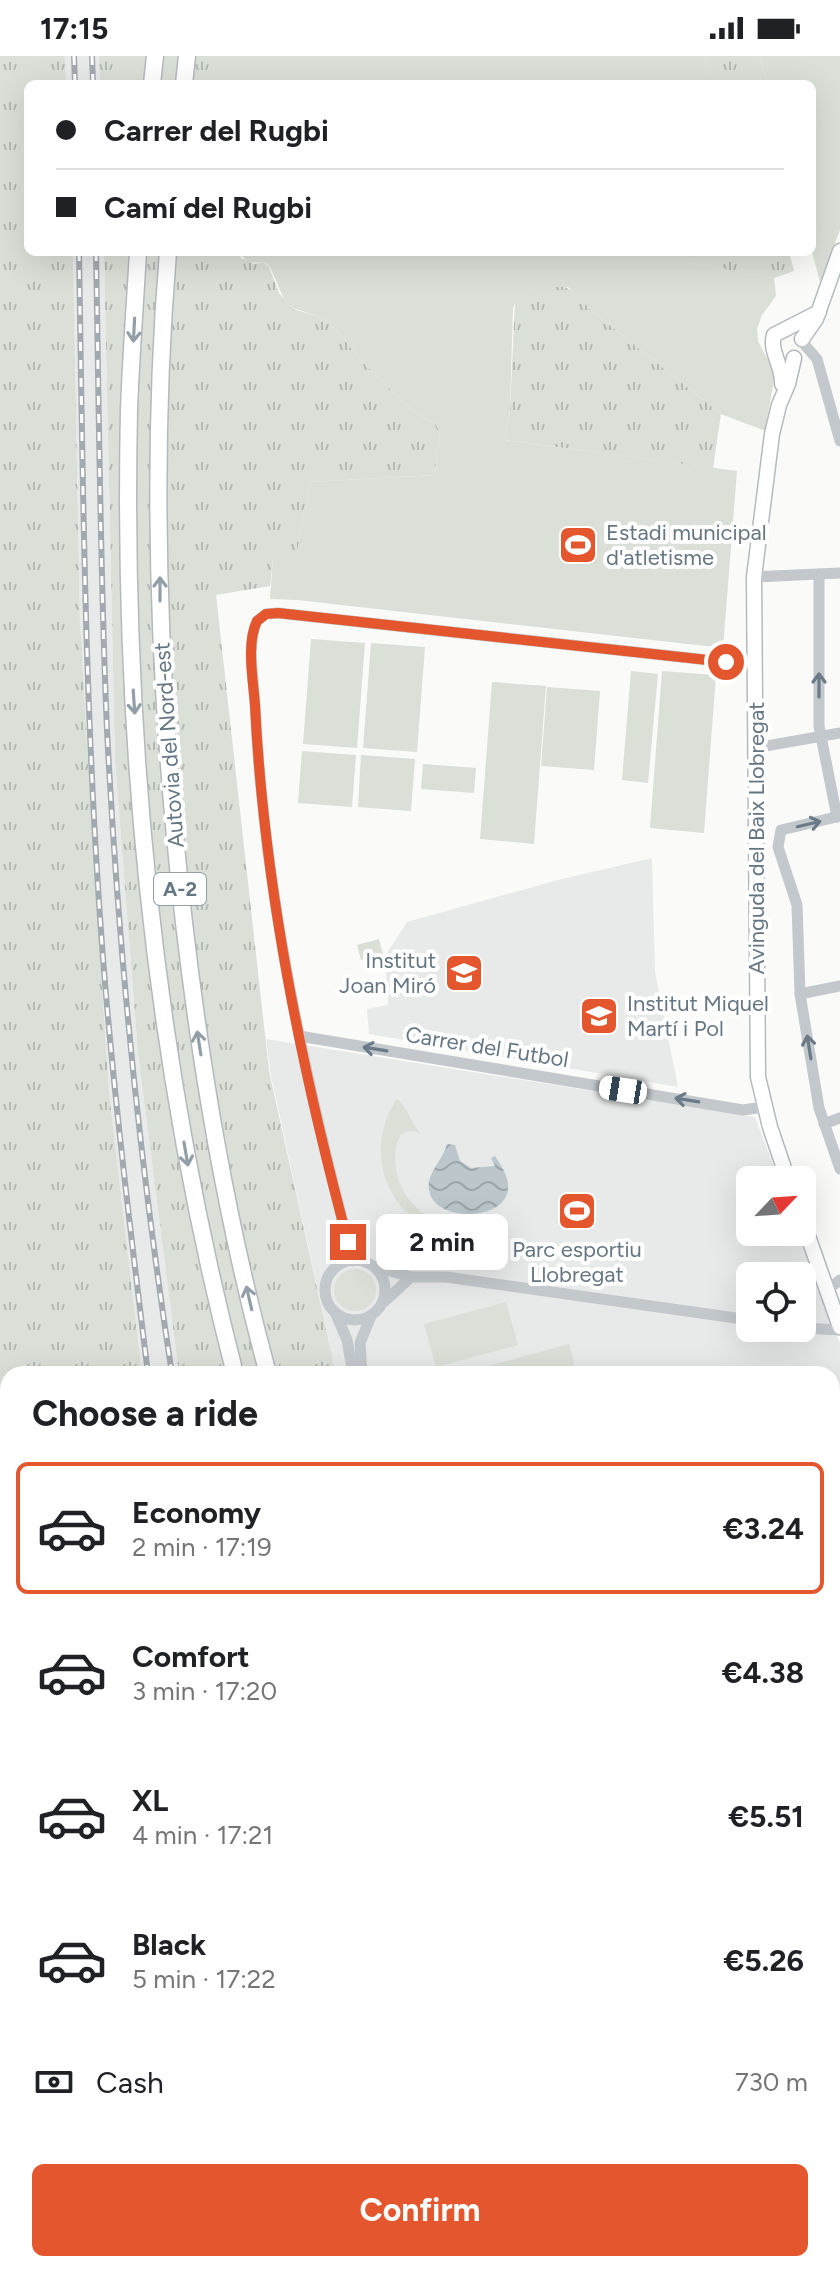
<!DOCTYPE html>
<html lang="en">
<head>
<meta charset="utf-8">
<style>
	body { margin:0; font-family:Figtree,sans-serif; background:#f6f6f6; color:#202124; height:100vh; display:flex; flex-direction:column; font-size:30px; white-space:nowrap }
	* { box-sizing:border-box; margin:0 }
	p { font-size:26px; color:#757577 }
	.icon { flex:none; width:44px; height:44px; fill:none; stroke:currentColor; stroke-width:2; stroke-linecap:round; stroke-linejoin:round }
	.map { position:relative; flex:1; overflow:hidden }
	.drawer { position:absolute; left:0px; top:1310px; width:840px; height:906px; display:flex; flex-direction:column; background:#fff; border-radius:24px 24px 0 0; box-shadow:0 8px 32px #0002 }
	.drawer>* { flex:none }
	.hud { position:absolute; left:24px; top:24px; width:792px; height:176px; border-radius:12px; box-shadow:0 8px 32px #0002; display:grid; align-content:center; height:176px; padding:0 32px; background:#fff }
	.needle { width:52px; rotate:65deg }
	.buttons { position:absolute; left:736px; top:1110px; display:grid; gap:16px }
	.buttons a { display:grid; place-items:center; width:80px; height:80px; border-radius:12px; background:#fff; box-shadow:0 8px 32px #0002; font-size:40px }
	.end { position:absolute; width:36px; height:36px; margin:-18px; border:10px solid #e4572e; background:#fff; box-shadow:0 0 0 4px #fff }
	.from { border-radius:50% }
	.bubble { position:absolute; height:56px; border-radius:12px; background:#fff; box-shadow:0 8px 32px #0002; font-size:26px; font-weight:700; line-height:56px; text-align:center }
	.car { position:absolute; width:24px; height:48px; margin:-24px -12px; border-radius:10px; box-shadow:0 0 6px 2px #0007; background:linear-gradient(#fff 24%,#345 0 40%,#fff 0 76%,#345 0 86%,#fff 0) }
	.hud b { display:flex; align-items:center; gap:28px; height:76px; font-size:30px }
	.hud b+b { border-top:2px solid #e0e0e0 }
	.hud i { width:20px; height:20px; background:#202124 }
	ul { padding:0; list-style:none }
	li { display:flex; align-items:center; gap:24px; height:132px; margin:0 16px 12px; padding:0 16px; border:4px solid transparent; border-radius:12px }
	li div { flex:1 }
	li b { display:block; font-size:30px }
	li em { font-style:normal; font-weight:700 }
	li.active { border-color:#e4572e }
	li>.icon { width:72px; height:72px; stroke-width:1.5 }
	h2 { padding:0 32px; font-size:36px; line-height:96px }
	.pay { display:flex; align-items:center; gap:20px; height:88px; padding:0 32px; font-size:30px }
	.pay p { margin-inline-start:auto }
	.button { display:flex; gap:16px; margin-top:auto; padding:16px 32px }
	.button a { flex:1; height:92px; border-radius:12px; background:#e4572e; color:#fff; font-size:32px; font-weight:700; line-height:92px; text-align:center }
	.status { display:flex; justify-content:space-between; align-items:center; height:56px; padding:0 40px; background:#fff; direction:ltr }
	.status svg { height:22px; fill:currentColor }
	.map>svg:first-child { display:block }
	.built { fill:#e8e9e9; fill-rule:evenodd }
	.grass { fill:url(#grass-tufts) }
	.park { fill:url(#park-crowns) }
	.garden { fill:#dadfd7 }
	.water { fill:url(#water-waves) }
	.lines { fill:none; stroke-linecap:round; stroke-linejoin:round }
	.major-casing { stroke:#b5babe; stroke-width:17 }
	.highway-casing { stroke:#b4b9bd; stroke-width:19 }
	.minor { stroke:#c3c8cc; stroke-width:11 }
	.major { stroke:#fff; stroke-width:14 }
	.highway { stroke:#fff; stroke-width:16 }
	.rail-casing { stroke:#a2aab0; stroke-width:6 }
	.rail { stroke:#fff; stroke-width:3; stroke-dasharray:9; stroke-linecap:butt }
	.major-bridge-casing { stroke:#b5babe; stroke-width:17; stroke-linecap:butt }
	.major-bridge { stroke:#fff; stroke-width:14 }
	.oneway { stroke:#939fa8 }
	.oneway2 { stroke:#6a7a87 }
	.route { stroke:#e4572e; stroke-width:10 }
	.labels { text-anchor:middle; dominant-baseline:central; stroke-width:8; stroke-linejoin:round; paint-order:stroke }
	.shield { fill:#fff; stroke:#939fa8; stroke-width:2 }
	.shield-label { font-size:20px; font-weight:bold; fill:#657683 }
	.poi-label { font-size:22px; fill:#657683; stroke:#fff; text-anchor:start }
	.street-label { font-size:22px; fill:#657683; stroke:#fff }
</style>
</head>
<body>
<div class="status"><b>17:15</b><svg viewBox="0 0 49 12"><path d="M0 12V9h3v3zM5 12V6h3v6zM10 12V3h3v9zM15 12V0h3v12zM26 1h20v11H26zM47 4h2v5h-2z"/></svg></div>
<div class="map">
<svg width="840" height="2215" viewBox="0 0 840 2215">
	<defs>
		<pattern id="grass-tufts" width="24" height="20" patternUnits="userSpaceOnUse" patternTransform="scale(2)"><rect width="24" height="20" fill="#dadfd7"/><path d="M3 7l-1-3M5 7V3M7 7l1-3M15 17l-1-3M17 17v-4M19 17l1-3" fill="none" stroke="#b4b9b4"/></pattern>
		<pattern id="park-crowns" width="20" height="18" patternUnits="userSpaceOnUse" patternTransform="scale(2)"><rect width="20" height="18" fill="#dadfd7"/><path d="M2 6a3 3 0 1 1 6 0M12 15a3 3 0 1 1 6 0" fill="none" stroke="#b4b9b4"/></pattern>
		<pattern id="water-waves" width="16" height="10" patternUnits="userSpaceOnUse" patternTransform="scale(2)"><rect width="16" height="10" fill="#bbc7cb"/><path d="M0 5q4-4 8 0t8 0" fill="none" stroke="#9ca6aa"/></pattern>
	</defs>
	<rect width="100%" height="100%" fill="#fafaf8"/>
	<g class="built">
		<path d="M65,0H99L100,28H66Z"/>
		<path d="M73,196H104L115,705L138,997L179,1318H157L155,1306L156,1318H142L109,1036L80,567Z"/>
		<path d="M652,802L655,916L678,1031L369,978L367,953L388,949L385,900L407,866L558,824Z"/>
		<path d="M266,983L755,1061L779,1124H750V1176H798L840,1287V2215H789L775,2208H832V1318H336L270,1015ZM750,1220H802V1272H750Z"/>
		<path d="M351,2208H386L388,2215H353Z"/>
	</g>
	<g class="grass">
		<path d="M0,0H65L66,28H28V196H73L80,567L96,835L109,1036L142,1318H8V1612L0,1568Z"/>
		<path d="M99,0H238V28H100Z"/>
		<path d="M705,0H759L768,28H712Z"/>
		<path d="M104,196H239L241,202L254,208L264,206L269,211L279,237L293,253L320,261L334,271L361,304L405,348L419,359L435,367L440,376L435,419L310,426L297,497L273,502L270,530L216,539L269,1015L336,1318H179L138,997L115,705Z"/>
		<path d="M789,196L794,215L774,222L754,219L691,207L660,197Z"/>
		<path d="M558,229C574,232 580,243 591,254L721,358L713,412L505,384L510,354L515,244L531,231Z"/>
		<path d="M8,1795V2080L0,2058V1812Z"/>
		<path d="M0,2112L8,2122V2208H71L76,2215H0Z"/>
		<path d="M184,2208H351L353,2215H189Z"/>
		<path d="M386,2208H631L633,2215H388Z"/>
	</g>
	<g class="park">
		<path d="M840,1365V1623L832,1631V1578L836,1562L832,1550V1373Z"/>
		<path d="M840,1705V1821C829,1790 825,1734 840,1705Z"/>
		<path d="M840,1888V2215H815L802,2208H832V1890Z"/>
	</g>
	<g class="garden">
		<path d="M238,0H705L712,28H238Z"/>
		<path d="M759,0H840V174L820,226L812,196V28H768Z"/>
		<path d="M239,196H661L691,207L774,222L776,240L762,259L757,273L758,285L775,318L765,375L721,358L591,254L568,231H531L516,244L513,252L510,354L505,384L737,415L723,592L297,544L270,543L273,501L297,496L310,426L435,419L440,376L435,367L419,359L405,348L361,304L334,271L320,261L287,250L270,211L265,206L248,207Z"/>
		<path d="M311,583L365,587L357,692L303,688Z"/>
		<path d="M371,587L425,591L417,696L363,692Z"/>
		<path d="M631,615L658,618L648,727L622,724Z"/>
		<path d="M662,615L716,619L704,777L650,772Z"/>
		<path d="M492,626L546,630L534,788L480,783Z"/>
		<path d="M547,631L600,635L594,714L541,710Z"/>
		<path d="M302,695L356,699L352,751L298,747Z"/>
		<path d="M361,699L415,703L411,755L358,751Z"/>
		<path d="M423,708L476,712L474,737L421,733Z"/>
		<path d="M379,883L383,898L361,904L357,889Z"/>
		<path d="M397,1043C408,1052 410,1065 420,1077C391,1064 393,1108 399,1125C403,1136 410,1147 420,1155C432,1164 446,1168 461,1171L459,1179C443,1175 427,1171 413,1161C377,1135 371,1079 397,1043Z"/>
		<circle cx="355" cy="1234" r="21"/>
		<path d="M506,1246L518,1289L436,1311L424,1268Z"/>
		<path d="M569,1288L577,1318H459Z"/>
	</g>
	<g class="water">
		<path d="M447,1088L455,1089L460,1105L471,1112L495,1110L491,1102L495,1100C500,1108 507,1118 508,1128C512,1166 434,1168 429,1134C426,1118 443,1104 447,1088Z"/>
		<path d="M0,1568L8,1612L5,1670L8,1693V1795L0,1812Z"/>
		<path d="M0,2058L8,2080V2122L0,2112Z"/>
		<path d="M71,2208H145L140,2215H76Z"/>
	</g>
	<g class="lines">
		<g class="major-casing">
			<g id="major">
				<path d="M802,283L816,263L840,195"/>
				<path d="M782,328C783,310 769,295 774,279L819,256"/>
				<path d="M788,1124L770,1071L758,1021L754,521L772,378L779,349L788,328L794,302"/>
				<path d="M802,1163L840,1271"/>
			</g>
		</g>
		<g class="highway-casing">
			<g id="highway">
				<path d="M152,28L155,0"/>
				<path d="M184,28L187,0"/>
				<path d="M138,196C135,248 131,301 129,353C122,677 154,1004 235,1318"/>
				<path d="M168,196C152,387 157,580 174,770C191,955 219,1138 268,1318"/>
				<path d="M446,2208L447,2215"/>
				<path d="M474,2208L476,2215"/>
				<path d="M532,2208L534,2215"/>
				<path d="M590,2208L594,2215"/>
			</g>
		</g>
		<g class="minor">
			<path d="M803,287L817,303L840,385"/>
			<path d="M819,518V670L837,761"/>
			<path d="M754,521L840,517"/>
			<path d="M755,692L840,677"/>
			<path d="M840,760L781,774L778,791L797,849L800,938L819,1052L840,1113"/>
			<path d="M800,938L840,930"/>
			<path d="M299,980L743,1054L764,1051"/>
			<path d="M824,1068L840,1062"/>
			<circle cx="355" cy="1234" r="30"/>
			<path d="M353,1205C305,1023 264,838 255,649C254,624 246,588 257,565L266,558L278,557L754,609"/>
			<path d="M373,1210L411,1221H446L750,1264"/>
			<path d="M827,1234L840,1224"/>
			<path d="M384,1246L411,1221"/>
			<path d="M335,1256L347,1284L353,1318"/>
			<path d="M802,1272L840,1274"/>
			<path d="M362,1318L360,1287L371,1260"/>
			<path d="M637,2208L639,2215"/>
			<path d="M646,2208L649,2215"/>
		</g>
		<use href="#major" class="major"/>
		<use href="#highway" class="highway"/>
		<g class="rail-casing">
			<g id="rail">
				<path d="M74,0L75,28"/>
				<path d="M92,0L93,28"/>
				<path d="M79,196C83,440 85,684 105,927C116,1058 132,1188 148,1318"/>
				<path d="M96,196C99,355 100,515 107,674C118,890 139,1104 172,1318"/>
				<path d="M357,2208L359,2215"/>
				<path d="M371,2208L373,2215"/>
			</g>
		</g>
		<use href="#rail" class="rail"/>
		<g class="major-bridge-casing">
			<path id="major-bridge" d="M492,2215L503,2208"/>
		</g>
		<use href="#major-bridge" class="major-bridge"/>
	</g>
	<defs><path id="oneway-shaft" d="M-6 0H5M1.5-3L5.5 0L1.5 3" fill="none" stroke-width="1.6" stroke-linecap="round" stroke-linejoin="round" transform="scale(2)"/></defs>
	<g class="oneway">
		<use href="#oneway-shaft" transform="translate(134 274) rotate(93)"/>
		<use href="#oneway-shaft" transform="translate(160 533) rotate(-90)"/>
		<use href="#oneway-shaft" transform="translate(134 646) rotate(86)"/>
		<use href="#oneway-shaft" transform="translate(199 987) rotate(-99)"/>
		<use href="#oneway-shaft" transform="translate(186 1098) rotate(80)"/>
		<use href="#oneway-shaft" transform="translate(249 1242) rotate(-103)"/>
	</g>
	<g class="oneway2">
		<use href="#oneway-shaft" transform="translate(819 629) rotate(-90)"/>
		<use href="#oneway-shaft" transform="translate(809 768) rotate(-13)"/>
		<use href="#oneway-shaft" transform="translate(809 991) rotate(-99)"/>
		<use href="#oneway-shaft" transform="translate(375 993) rotate(-171)"/>
		<use href="#oneway-shaft" transform="translate(687 1044) rotate(-171)"/>
	</g>
	<g class="lines">
		<path class="route" d="M348,1186C301,1011 264,831 255,649C253,623 246,588 257,565L266,558L278,557L726,606"/>
	</g>
	<defs>
		<g id="stadium-square" transform="scale(2)"><rect x="-9" y="-9" width="18" height="18" rx="4" fill="#e4572e" stroke="#fff"/><path d="M0-5a6.5 5 0 1 0 0 10a6.5 5 0 1 0 0-10ZM-3.5-1.8h7v3.6h-7Z" fill="#fff"/></g>
		<g id="school-square" transform="scale(2)"><rect x="-9" y="-9" width="18" height="18" rx="4" fill="#e4572e" stroke="#fff"/><path d="M0-5L7-2L0 1L-7-2ZM-4 1L0 2.5L4 1V4Q0 6-4 4Z" fill="#fff"/></g>
	</defs>
	<g fill-rule="evenodd">
		<use href="#stadium-square" x="578" y="489"/>
		<use href="#school-square" x="464" y="917"/>
		<use href="#school-square" x="599" y="960"/>
		<use href="#stadium-square" x="577" y="1155"/>
	</g>
	<g class="labels">
		<rect class="shield" x="154" y="817" width="52" height="32" rx="6"/>
		<g class="shield-label">
			<text x="180" y="833">A-2</text>
		</g>
		<g class="poi-label">
			<text x="606" y="476">Estadi municipal<tspan x="606" dy="25">d'atletisme</tspan></text>
			<text x="436" y="904" text-anchor="end">Institut<tspan x="436" dy="25">Joan Miró</tspan></text>
			<text x="627" y="947">Institut Miquel<tspan x="627" dy="25">Martí i Pol</tspan></text>
			<text x="577" y="1193" text-anchor="middle">Parc esportiu<tspan x="577" dy="25">Llobregat</tspan></text>
		</g>
		<g class="street-label">
			<text transform="translate(169 689) rotate(-94)">Autovia del Nord-est</text>
			<text transform="translate(756 782) rotate(-90)">Avinguda del Baix Llobregat</text>
			<text transform="translate(487 991) rotate(9)">Carrer del Futbol</text>
		</g>
	</g>
</svg>
<div class="buttons">
<a><svg class="needle" viewBox="-14 -14 28 28"><path d="M0-13l5 13h-10z" fill="#e53935"/><path d="M0 13l5-13h-10z" fill="#757577"/></svg></a>
<a><svg class="icon" aria-label="locate" viewBox="0 0 24 24"><circle cx="12" cy="12" r="6"/><path d="M12 2v4M12 18v4M2 12h4M18 12h4"/></svg></a>
</div>
<i class="end from" style="left:726px;top:606px"></i>
<i class="end" style="left:348px;top:1186px"></i>
<div class="bubble" style="left:376px;top:1158px;width:132px">2 min</div>
<i class="car" style="left:623px;top:1034px;rotate:279deg"></i>
<div class="hud">
<b><i class="from"></i>Carrer del Rugbi</b>
<b><i></i>Camí del Rugbi</b>
</div>
<section class="drawer">
<h2>Choose a ride</h2>
<ul>
<li class="active"><svg class="icon" aria-label="car" viewBox="0 0 24 24"><path d="M5 17H2v-5l4-1 3-4h7l3 4 3 1v5h-3M9 17h6M6 11h13"/><circle cx="7" cy="17" r="2"/><circle cx="17" cy="17" r="2"/></svg><div><b>Economy</b><p>2 min · 17:19</p></div><em>€3.24</em></li>
<li><svg class="icon" aria-label="car" viewBox="0 0 24 24"><path d="M5 17H2v-5l4-1 3-4h7l3 4 3 1v5h-3M9 17h6M6 11h13"/><circle cx="7" cy="17" r="2"/><circle cx="17" cy="17" r="2"/></svg><div><b>Comfort</b><p>3 min · 17:20</p></div><em>€4.38</em></li>
<li><svg class="icon" aria-label="car" viewBox="0 0 24 24"><path d="M5 17H2v-5l4-1 3-4h7l3 4 3 1v5h-3M9 17h6M6 11h13"/><circle cx="7" cy="17" r="2"/><circle cx="17" cy="17" r="2"/></svg><div><b>XL</b><p>4 min · 17:21</p></div><em>€5.51</em></li>
<li><svg class="icon" aria-label="car" viewBox="0 0 24 24"><path d="M5 17H2v-5l4-1 3-4h7l3 4 3 1v5h-3M9 17h6M6 11h13"/><circle cx="7" cy="17" r="2"/><circle cx="17" cy="17" r="2"/></svg><div><b>Black</b><p>5 min · 17:22</p></div><em>€5.26</em></li>
</ul>
<div class="pay"><svg class="icon" aria-label="cash" viewBox="0 0 24 24"><path d="M3 7h18v10H3z"/><circle cx="12" cy="12" r="2"/></svg>Cash<p>730 m</p></div>
<div class="button"><a>Confirm</a></div>
</section>
</div>
</body>
</html>
